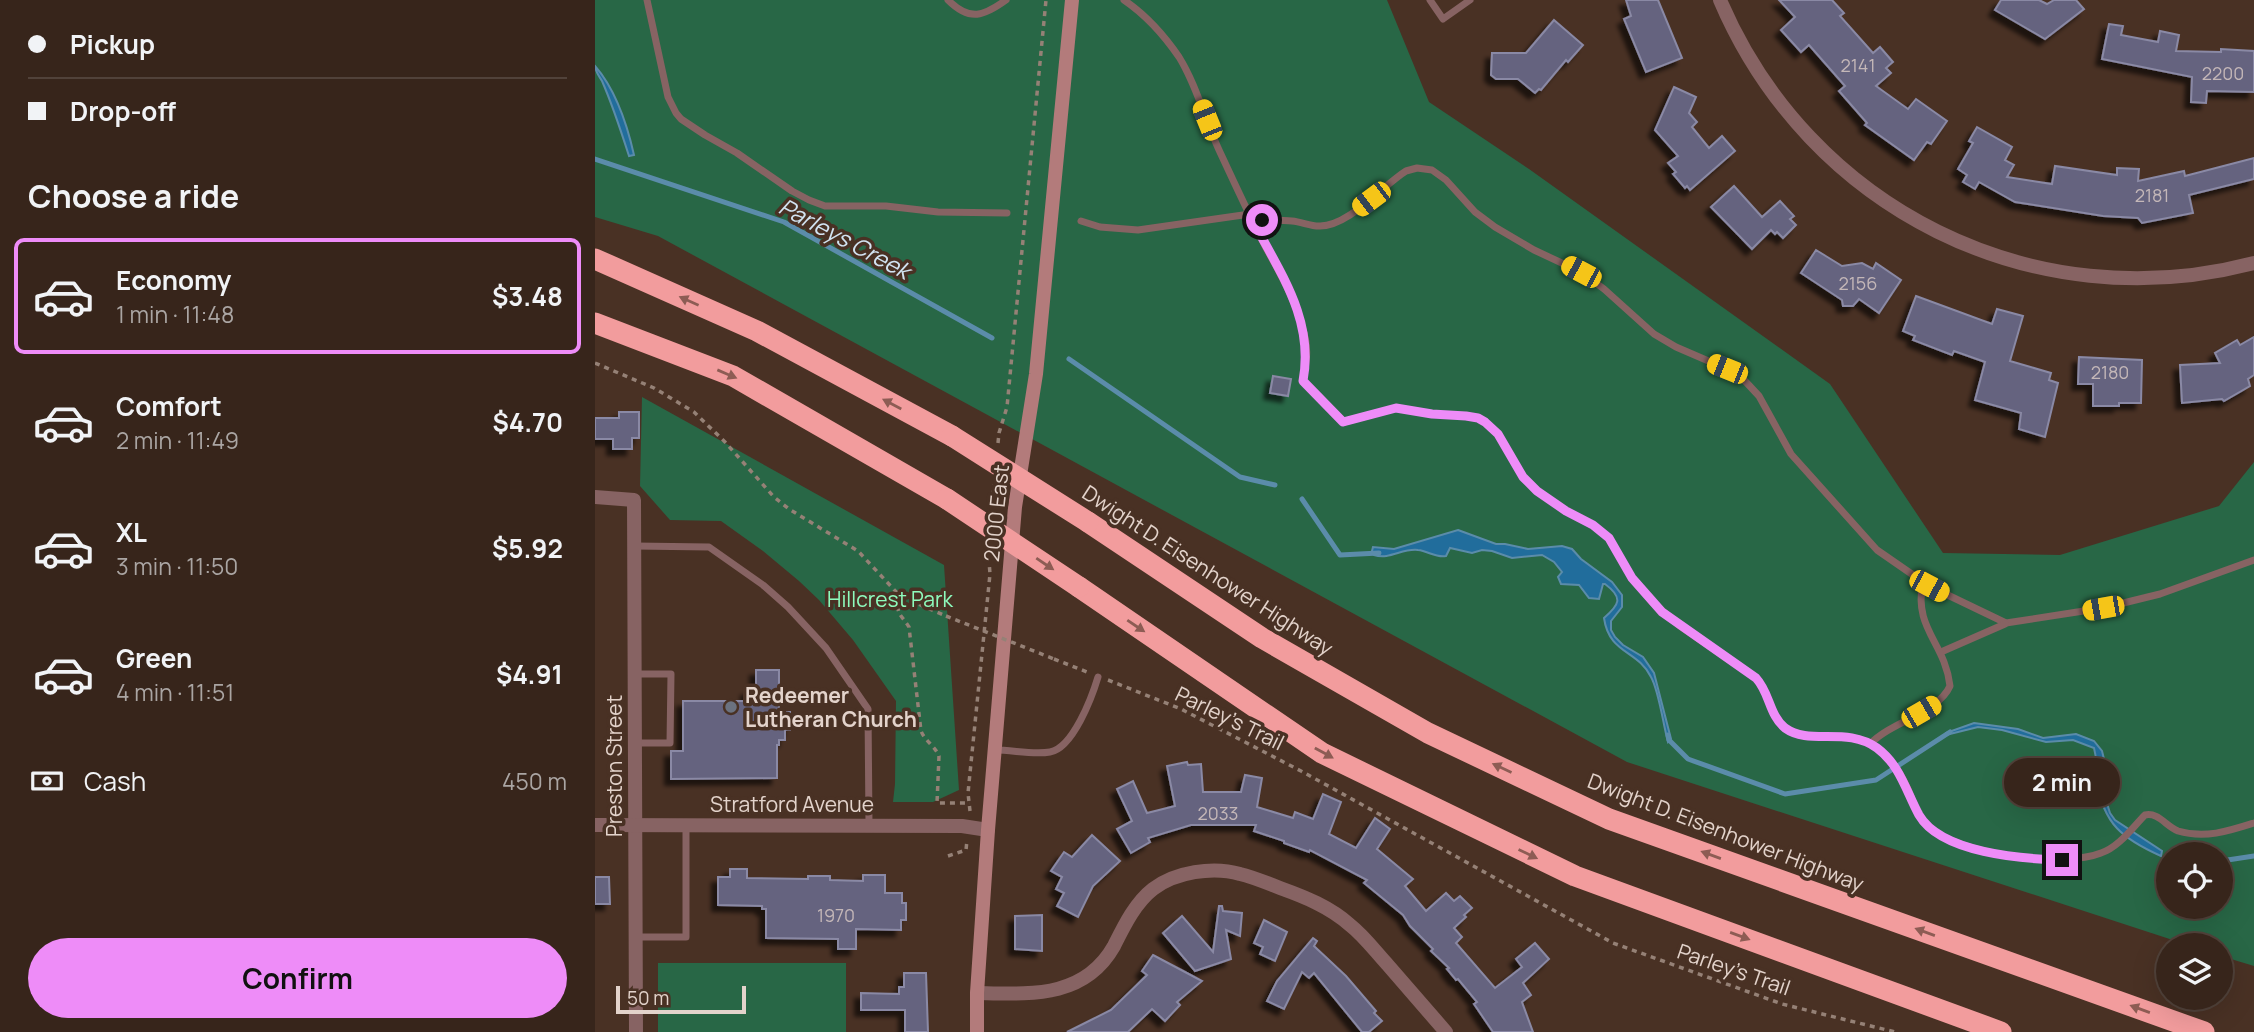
<!DOCTYPE html>
<html lang="en">
<head>
<meta charset="utf-8">
<style>
	body { margin:0; font-family:Manrope,sans-serif; background:#423128; color:#f1f3f6; height:100vh; display:flex; flex-direction:column; font-size:26px; white-space:nowrap }
	* { box-sizing:border-box; margin:0 }
	p { font-size:23px; color:#aaa5a3 }
	.icon { flex:none; width:38px; height:38px; fill:none; stroke:currentColor; stroke-width:2; stroke-linecap:round; stroke-linejoin:round }
	.map { position:relative; flex:1; overflow:hidden }
	.sheet { display:flex; flex-direction:column; background:#37251b; width:595px }
	.sheet>* { flex:none }
	.banner { display:grid; align-content:center; height:154px; padding:0 28px; background:#37251b }
	.buttons { position:absolute; left:1561px; top:842px; display:grid; gap:14px }
	.buttons a { display:grid; place-items:center; width:77px; height:77px; border-radius:50%; background:#37251b; box-shadow:0 7px 28px #0002,0 0 0 2px #51423a; font-size:35px }
	.scale { position:absolute; left:21px; bottom:18px; width:130px; box-sizing:border-box; padding-left:7px; border:4px solid #e3d3cb; border-top:0; font-size:19px; line-height:24px; white-space:nowrap; color:#e3d3cb; -webkit-text-stroke:5px #493124; paint-order:stroke }
	.end { position:absolute; width:32px; height:32px; margin:-16px; border:9px solid #ee8cf8; background:#111; box-shadow:0 0 0 4px #111 }
	.from { border-radius:50% }
	.bubble { position:absolute; height:49px; border-radius:24px; background:#37251b; box-shadow:0 7px 28px #0002,0 0 0 2px #51423a; font-size:23px; font-weight:700; line-height:49px; text-align:center }
	.car { position:absolute; width:21px; height:42px; margin:-21px -10px; border-radius:9px; box-shadow:0 0 5px 2px #0007; background:linear-gradient(#f5c518 24%,#345 0 40%,#f5c518 0 76%,#345 0 86%,#f5c518 0) }
	.banner b { display:flex; align-items:center; gap:24px; height:66px; font-size:26px }
	.banner b+b { border-top:2px solid #51423a }
	.banner i { width:18px; height:18px; background:#f1f3f6 }
	ul { padding:0; list-style:none }
	li { display:flex; align-items:center; gap:21px; height:116px; margin:0 14px 10px; padding:0 14px; border:4px solid transparent; border-radius:10px }
	li div { flex:1 }
	li b { display:block; font-size:26px }
	li em { font-style:normal; font-weight:700 }
	li.current { border-color:#ee8cf8 }
	li>.icon { width:63px; height:63px; stroke-width:1.5 }
	h2 { padding:0 28px; font-size:32px; line-height:84px }
	.pay { display:flex; align-items:center; gap:18px; height:77px; padding:0 28px; font-size:26px }
	.pay p { margin-inline-start:auto }
	.primary-button { display:flex; gap:14px; margin-top:auto; padding:14px 28px }
	.primary-button a { flex:1; height:80px; border-radius:42px; background:#ee8cf8; color:#111; font-size:28px; font-weight:700; line-height:80px; text-align:center }
	main { display:flex; flex:1; min-height:0 }
	.map>svg:first-child { display:block }
	.green { fill:#286746; fill-rule:evenodd }
	.water { fill:#216d9c; stroke:#5b8caa; stroke-width:2 }
	.lines { fill:none; stroke-linecap:round; stroke-linejoin:round }
	.stream { stroke:#5b8caa; stroke-width:5 }
	.building { fill:#65647f; stroke:#8a89a5; stroke-width:2; filter:url(#shadow) }
	.path { stroke:#958176; stroke-width:3.5; stroke-dasharray:5 5; stroke-linecap:butt }
	.lane { stroke:#876363; stroke-width:7 }
	.street { stroke:#876363; stroke-width:14 }
	.secondary { stroke:#b37b7b; stroke-width:14 }
	.highway { stroke:#f29c9d; stroke-width:21 }
	.path-bridge { stroke:#958176; stroke-width:3.5; stroke-dasharray:5 5; stroke-linecap:butt }
	.highway-bridge { stroke:#f29c9d; stroke-width:21 }
	.oneway { fill:#8d5c54 }
	.route { stroke:#ee8cf8; stroke-width:9 }
	.worship-dot { fill:#6b7280; stroke:#493124; stroke-width:2.5 }
	.labels { text-anchor:middle; dominant-baseline:central; stroke-width:7; stroke-linejoin:round; paint-order:stroke }
	.number-label { font-size:18px; fill:#c4b7b8 }
	.street-label { font-size:21px; fill:#e3d3cb; stroke:#493124 }
	.park-label { font-size:21px; fill:#8efbbd; stroke:#493124 }
	.poi-label { font-size:21px; font-weight:bold; fill:#e3d3cb; stroke:#493124; text-anchor:start }
	.water-label { font-size:23px; font-style:italic; fill:#d2e4f2; stroke:#493124 }
</style>
</head>
<body>
<main>
<section class="sheet">
<div class="banner">
<b><i class="from"></i>Pickup</b>
<b><i></i>Drop-off</b>
</div>
<h2>Choose a ride</h2>
<ul>
<li class="current"><svg class="icon" aria-label="car" viewBox="0 0 24 24"><path d="M5 17H2v-5l4-1 3-4h7l3 4 3 1v5h-3M9 17h6M6 11h13"/><circle cx="7" cy="17" r="2"/><circle cx="17" cy="17" r="2"/></svg><div><b>Economy</b><p>1 min · 11:48</p></div><em>$3.48</em></li>
<li><svg class="icon" aria-label="car" viewBox="0 0 24 24"><path d="M5 17H2v-5l4-1 3-4h7l3 4 3 1v5h-3M9 17h6M6 11h13"/><circle cx="7" cy="17" r="2"/><circle cx="17" cy="17" r="2"/></svg><div><b>Comfort</b><p>2 min · 11:49</p></div><em>$4.70</em></li>
<li><svg class="icon" aria-label="car" viewBox="0 0 24 24"><path d="M5 17H2v-5l4-1 3-4h7l3 4 3 1v5h-3M9 17h6M6 11h13"/><circle cx="7" cy="17" r="2"/><circle cx="17" cy="17" r="2"/></svg><div><b>XL</b><p>3 min · 11:50</p></div><em>$5.92</em></li>
<li><svg class="icon" aria-label="car" viewBox="0 0 24 24"><path d="M5 17H2v-5l4-1 3-4h7l3 4 3 1v5h-3M9 17h6M6 11h13"/><circle cx="7" cy="17" r="2"/><circle cx="17" cy="17" r="2"/></svg><div><b>Green</b><p>4 min · 11:51</p></div><em>$4.91</em></li>
</ul>
<div class="pay"><svg class="icon" aria-label="cash" viewBox="0 0 24 24"><path d="M3 7h18v10H3z"/><circle cx="12" cy="12" r="2"/></svg>Cash<p>450 m</p></div>
<div class="primary-button"><a>Confirm</a></div>
</section>
<div class="map">
<svg width="1659" height="1032" viewBox="0 0 1659 1032">
	<defs>
		<filter id="shadow"><feDropShadow dx="-6" dy="6" stdDeviation="2" flood-color="#0009"/></filter>
	</defs>
	<rect width="100%" height="100%" fill="#493124"/>
	<g class="green">
		<path d="M0,0H792L834,102L934,169L1235,384L1348,553L1465,555L1624,506L1659,462V966L1626,956V945H1593L1032,762L63,236L0,217ZM1573,854H1626V906H1573Z"/>
		<path d="M47,397L349,565L364,790L338,802H298L300,784L301,701L258,640L224,600L204,581L168,551L126,521L75,520L45,486Z"/>
		<rect x="63" y="963" width="188" height="69"/>
	</g>
	<g class="water">
		<path d="M0,66C21,90 32,124 39,155L34,156C26,131 18,106 7,81C4,76 1,73 0,66Z"/>
		<path d="M863,530L901,544H910L933,549L967,546L977,549L986,559L1017,582L1027,595V607L1016,621V630L1020,637L1028,645L1048,657L1059,673L1076,739L1073,742C1068,724 1064,691 1056,677C1043,650 1014,654 1009,618C1024,605 1029,598 1010,584H1008L1004,599L994,598L984,585L966,584L963,577L967,572L959,562L947,555L917,558L897,551L887,550L877,553L855,548L851,556C841,558 833,551 823,550C807,548 795,560 779,555L777,551L778,547L799,549Z"/>
		<path d="M1379,723L1423,729L1448,738L1481,734L1499,741L1507,751L1509,759L1504,778L1515,813L1520,820L1567,851L1566,856C1528,839 1508,824 1502,781C1500,769 1503,762 1499,748L1478,740L1451,742L1407,730L1383,727L1351,735V733Z"/>
	</g>
	<g class="lines">
		<g class="stream">
			<path d="M0,159L189,222L397,338"/>
			<path d="M474,359L645,477L680,485"/>
			<path d="M707,499L745,555L784,553"/>
			<path d="M1073,735L1074,740L1093,759L1190,794L1281,780L1355,732"/>
			<path d="M1505,766L1510,801"/>
			<path d="M1626,861L1659,856"/>
		</g>
	</g>
	<g class="building">
		<path d="M1031,0H1063L1087,58L1051,72L1029,19L1036,16Z"/>
		<path d="M1184,0H1237L1249,13L1245,16L1278,53L1285,47L1298,62L1291,68L1296,73L1281,86L1313,109L1321,99L1352,121L1336,144L1332,142L1319,160L1270,125L1272,123L1244,91L1250,86L1214,45L1206,52L1186,30L1200,17Z"/>
		<path d="M1406,0H1444L1452,4L1459,0H1481L1489,9L1450,39L1400,10Z"/>
		<path d="M959,20L988,45L973,62L971,60L946,90L944,89L940,93L923,79H901L896,75L897,53H931Z"/>
		<path d="M1514,24L1528,26L1526,35L1563,42L1565,31L1584,35L1581,51L1626,52V49L1659,51V92L1612,91L1611,103L1596,102L1597,77L1507,59Z"/>
		<path d="M1079,87L1101,97L1094,113L1102,122L1097,127L1114,148L1127,136L1140,151L1095,190L1092,186L1090,188L1078,174L1081,172L1073,163L1083,156L1060,130Z"/>
		<path d="M1382,127L1417,147L1410,160L1419,165L1412,177L1457,184L1460,166L1522,175V168L1544,169L1543,181L1589,171L1590,176L1659,158V179L1594,195L1598,213L1547,223L1543,218L1508,216L1420,202L1384,182L1380,189L1368,182L1372,175L1363,169L1378,143L1374,141Z"/>
		<path d="M1139,186L1167,217L1185,201L1199,216L1195,219L1201,225L1188,238L1182,232L1180,234L1176,230L1157,249L1116,207Z"/>
		<path d="M1221,250L1247,266L1267,263L1278,269L1281,263L1306,280L1284,313L1264,299L1258,306H1248L1247,300L1206,273Z"/>
		<path d="M1321,296L1397,324L1402,309L1428,316L1415,361L1456,373L1454,380L1463,383L1450,437L1424,429L1426,413L1380,400L1390,362L1359,351L1357,355L1318,340L1320,336L1308,331Z"/>
		<path d="M1659,337V375L1653,379L1655,386L1629,401L1627,399L1587,403L1585,365L1625,363L1620,353L1642,340L1645,345Z"/>
		<path d="M1484,357L1547,360L1546,403H1524V406H1498V384H1483Z"/>
		<path d="M678,376L696,379L693,396L675,393Z"/>
		<path d="M24,412H44V438H37V449H18V439H0V418H24Z"/>
		<path d="M161,670H184V712H195V730H190V740H184V745H182V778L76,779V751H88V701H152V690H161Z"/>
		<path d="M592,762L593,765L606,764L608,792H646L650,775L667,778L662,807L698,818L700,812L718,819L728,794L746,802L734,834L761,848L780,818L795,829L782,849L818,879L810,886L831,911L851,893L859,901L865,896L877,908L869,915L871,917L859,928L867,937L861,943L900,988L927,967L921,959L940,943L954,959L928,983L936,995L927,1002L938,1032H898L879,1004L882,1002L863,979L861,980L852,969L854,968L836,951L838,949L815,926L808,915L769,883L772,880L715,850L714,852L689,843V841L659,831L661,825H596L553,838L555,842L536,853L522,829L537,821L522,789L538,781L552,813L580,806L572,766Z"/>
		<path d="M497,835L525,861L498,886L483,917L462,906L469,893L461,889L467,877L456,871L469,852L477,857Z"/>
		<path d="M135,869H152V878L213,879V876H235V880L268,881V875H290V893H307V903H311V920H306V930L261,929V949H243V939L171,938V909H167V906L123,905V877H135Z"/>
		<path d="M0,877H14L15,904H0Z"/>
		<path d="M624,906H627L628,911L647,913L645,936L631,930L636,959L600,971L568,933L587,916L618,952Z"/>
		<path d="M447,915V951L420,949V916Z"/>
		<path d="M669,920L692,932L680,961L665,954L668,947L659,943Z"/>
		<path d="M718,938L722,941L719,946L751,976L781,1011L779,1013L787,1021L774,1032H767L719,973L714,978L707,972L689,1009L672,1001L682,981Z"/>
		<path d="M558,955L607,981L582,1002L585,1005L570,1021L557,1009L533,1032H472L516,1010L552,975L547,971Z"/>
		<path d="M309,973H331L333,1032H310V1010H266V993L304,994V987H309Z"/>
	</g>
	<g class="lines">
		<g class="path">
			<path d="M0,363L59,388L99,412L130,442L179,497L194,509L263,551L305,596L351,616"/>
			<path d="M403,443L404,433L412,407L451,0"/>
			<path d="M397,505L399,485"/>
			<path d="M305,596C300,614 305,613 314,627L326,731C330,741 340,746 344,756L342,803H375"/>
			<path d="M459,659L492,672"/>
			<path d="M513,680L586,709L706,771L1018,943L1187,1004L1300,1032"/>
			<path d="M375,811L373,793L395,574L393,548"/>
			<path d="M353,856L371,850L372,840"/>
		</g>
		<g class="lane">
			<path d="M52,0L73,97L81,113L86,119L110,135L142,153L197,191L214,200L230,206H291L343,212L412,213"/>
			<path d="M353,0C375,22 389,16 411,0"/>
			<path d="M529,0C551,15 569,35 584,57C602,86 610,120 624,150C639,182 654,215 670,246C686,275 701,301 709,333C714,349 711,365 708,381L749,422L801,408L837,414L871,416L883,418L890,422L903,434L928,477L942,491L971,511L998,525L1014,538L1037,578L1057,602L1085,626L1161,678C1175,693 1174,715 1190,728C1213,746 1250,726 1281,747C1298,759 1310,780 1317,799C1321,809 1325,819 1333,826C1362,855 1469,868 1506,853C1524,847 1537,828 1550,815C1563,812 1571,826 1583,831C1610,839 1634,831 1659,823"/>
			<path d="M835,0L848,19L875,0"/>
			<path d="M486,221L505,227L543,230L655,214C670,221 682,220 697,221C707,222 715,226 724,226C753,227 787,186 811,171L822,168L837,170L851,180L880,212L900,227L939,250L986,272L1009,289L1059,334L1081,347L1132,369L1150,381L1164,396L1196,454L1282,550L1334,586L1411,623L1508,608L1565,594L1659,560"/>
			<path d="M40,546L114,547L168,585L193,607L231,648L273,709L274,825"/>
			<path d="M1346,652L1410,624"/>
			<path d="M40,743H75L76,674H40"/>
			<path d="M1275,744C1297,721 1343,713 1355,686C1350,642 1318,629 1328,582"/>
			<path d="M400,750C418,750 438,755 455,752C478,748 497,697 503,677"/>
			<path d="M41,937H91V825"/>
		</g>
		<g class="street">
			<path d="M1125,0C1214,209 1438,321 1659,263"/>
			<path d="M0,497L39,500L41,1032"/>
			<path d="M0,825L367,826L393,830"/>
			<path d="M382,993C434,994 489,999 519,946C529,926 540,903 558,889C580,872 618,866 645,874C658,877 672,883 685,888C710,897 735,907 755,925C769,936 780,951 792,964C811,986 831,1009 851,1032"/>
		</g>
		<path class="secondary" d="M382,1032V993L393,830L420,507L441,374L477,0"/>
		<g class="highway">
			<path d="M0,259L162,331L357,436"/>
			<path d="M0,323L138,376L352,499"/>
			<path d="M493,522L667,638L833,733L1014,819L1609,1032"/>
			<path d="M484,587L727,753L980,876L1406,1032"/>
		</g>
		<path class="path-bridge" d="M351,616L459,659"/>
		<g class="highway-bridge">
			<path d="M357,436L493,522"/>
			<path d="M352,499L484,587"/>
		</g>
	</g>
	<defs><path id="oneway-solid" d="M-6-.8H1V-3.2L6.5 0L1 3.2V.8H-6Z" transform="scale(1.75)"/></defs>
	<g class="oneway">
		<use href="#oneway-solid" transform="translate(94 301) rotate(-156)"/>
		<use href="#oneway-solid" transform="translate(132 374) rotate(23)"/>
		<use href="#oneway-solid" transform="translate(297 404) rotate(-152)"/>
		<use href="#oneway-solid" transform="translate(450 564) rotate(34)"/>
		<use href="#oneway-solid" transform="translate(541 626) rotate(34)"/>
		<use href="#oneway-solid" transform="translate(729 753) rotate(29)"/>
		<use href="#oneway-solid" transform="translate(907 768) rotate(-155)"/>
		<use href="#oneway-solid" transform="translate(933 854) rotate(26)"/>
		<use href="#oneway-solid" transform="translate(1116 855) rotate(-160)"/>
		<use href="#oneway-solid" transform="translate(1330 932) rotate(-160)"/>
		<use href="#oneway-solid" transform="translate(1145 936) rotate(20)"/>
		<use href="#oneway-solid" transform="translate(1545 1009) rotate(-160)"/>
	</g>
	<g class="lines">
		<path class="route" d="M667,220L655,215C682,269 720,317 708,381L748,422L801,408L837,414L871,416L883,418L890,422L903,434L928,477L942,491L971,511L998,525L1014,538L1037,578L1067,612L1161,678C1175,693 1174,715 1190,728C1215,746 1251,726 1282,748C1305,765 1311,791 1324,815C1346,853 1427,859 1467,860"/>
	</g>
	<circle class="worship-dot" cx="136" cy="707" r="7"/>
	<g class="labels">
		<g class="number-label">
			<text x="1263" y="65">2141</text>
			<text x="1628" y="73">2200</text>
			<text x="1557" y="195">2181</text>
			<text x="1263" y="283">2156</text>
			<text x="1515" y="372">2180</text>
			<text x="623" y="813">2033</text>
			<text x="241" y="915">1970</text>
		</g>
		<g class="street-label">
			<text transform="translate(401 513) rotate(-84)">2000 East</text>
			<text transform="translate(613 570) rotate(33)">Dwight D. Eisenhower Highway</text>
			<text transform="translate(635 718) rotate(26)">Parley's Trail</text>
			<text transform="translate(19 766) rotate(-90)">Preston Street</text>
			<text x="197" y="804">Stratford Avenue</text>
			<text transform="translate(1131 832) rotate(21)">Dwight D. Eisenhower Highway</text>
			<text transform="translate(1139 969) rotate(19)">Parley's Trail</text>
		</g>
		<g class="park-label">
			<text x="295" y="599">Hillcrest Park</text>
		</g>
		<g class="poi-label">
			<text x="150" y="695">Redeemer<tspan x="150" dy="24">Lutheran Church</tspan></text>
		</g>
		<g class="water-label">
			<text transform="translate(250 238) rotate(28)">Parleys Creek</text>
		</g>
	</g>
</svg>
<div class="buttons">
<a><svg class="icon" aria-label="locate" viewBox="0 0 24 24"><circle cx="12" cy="12" r="6"/><path d="M12 2v4M12 18v4M2 12h4M18 12h4"/></svg></a>
<a><svg class="icon" aria-label="layers" viewBox="0 0 24 24"><path d="M12 4l9 5-9 5-9-5zM3 14l9 5 9-5"/></svg></a>
</div>
<div class="scale">50 m</div>
<i class="end from" style="left:667px;top:220px"></i>
<i class="end" style="left:1467px;top:860px"></i>
<div class="bubble" style="left:1409px;top:758px;width:116px">2 min</div>
<i class="car" style="left:612px;top:120px;rotate:338deg"></i>
<i class="car" style="left:776px;top:199px;rotate:233deg"></i>
<i class="car" style="left:986px;top:272px;rotate:298deg"></i>
<i class="car" style="left:1132px;top:369px;rotate:292deg"></i>
<i class="car" style="left:1334px;top:586px;rotate:118deg"></i>
<i class="car" style="left:1508px;top:608px;rotate:260deg"></i>
<i class="car" style="left:1326px;top:712px;rotate:60deg"></i>
</div>
</main>
</body>
</html>
